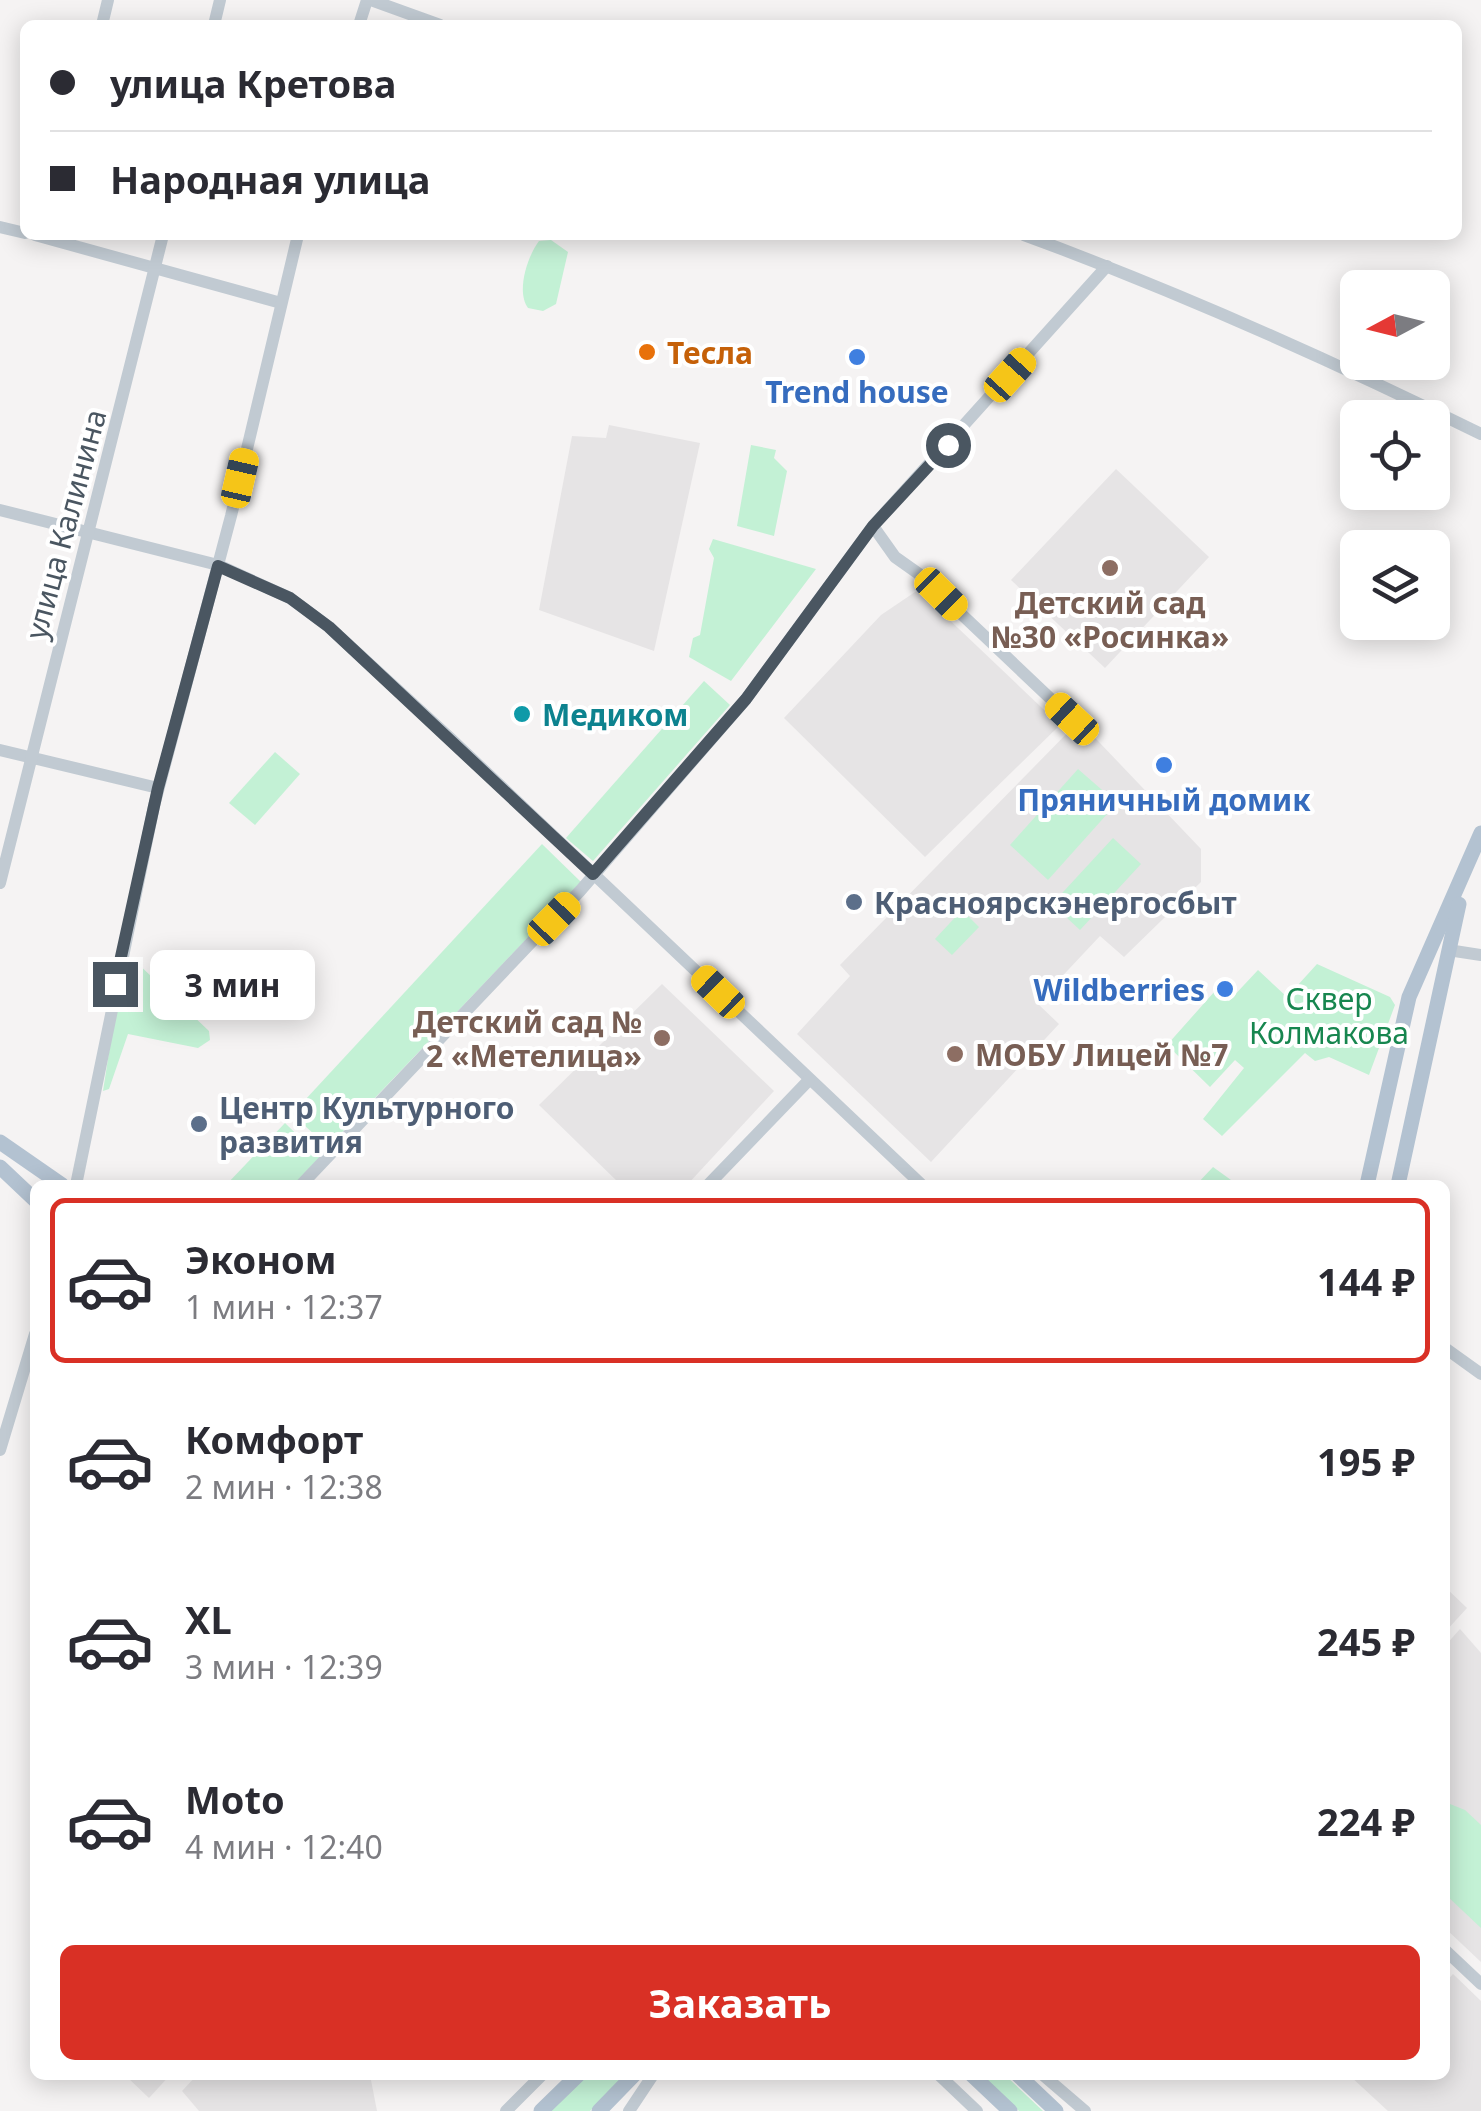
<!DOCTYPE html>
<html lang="ru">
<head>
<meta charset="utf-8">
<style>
	body { margin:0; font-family:"Noto Sans",sans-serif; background:#f2f2f3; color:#2b2b33; height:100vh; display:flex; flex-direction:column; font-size:38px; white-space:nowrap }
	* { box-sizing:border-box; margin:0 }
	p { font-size:32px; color:#7c7c81 }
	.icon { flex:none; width:55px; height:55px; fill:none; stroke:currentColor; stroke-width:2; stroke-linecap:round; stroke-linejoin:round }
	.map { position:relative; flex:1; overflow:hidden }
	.panel { position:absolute; left:30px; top:1180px; width:1420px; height:900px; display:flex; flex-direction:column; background:#fff; border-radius:15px; box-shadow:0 5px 25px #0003 }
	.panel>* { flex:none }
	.guide { position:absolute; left:20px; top:20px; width:1442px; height:220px; border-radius:15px; box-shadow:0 5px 25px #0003; display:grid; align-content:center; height:220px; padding:0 30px; background:#fff }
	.needle { width:65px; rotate:263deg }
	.fabs { position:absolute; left:1340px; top:270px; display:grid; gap:20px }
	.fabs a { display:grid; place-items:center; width:110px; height:110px; border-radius:15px; background:#fff; box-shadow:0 5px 25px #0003; font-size:50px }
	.end { position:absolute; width:45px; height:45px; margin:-22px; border:12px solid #4a5661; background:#fff; box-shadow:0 0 0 5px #fff }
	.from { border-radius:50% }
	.bubble { position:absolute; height:70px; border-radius:15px; background:#fff; box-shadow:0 5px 25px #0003; font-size:32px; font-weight:700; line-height:70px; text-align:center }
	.car { position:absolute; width:30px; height:60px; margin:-30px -15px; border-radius:12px; box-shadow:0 0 8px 2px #0007; background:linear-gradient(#f5c518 24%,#345 0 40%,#f5c518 0 76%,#345 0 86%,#f5c518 0) }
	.guide b { display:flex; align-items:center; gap:35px; height:95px; font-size:38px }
	.guide b+b { border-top:2px solid #e1e1e2 }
	.guide i { width:25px; height:25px; background:#2b2b33 }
	ul { padding:18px 0 0; list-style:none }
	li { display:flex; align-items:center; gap:30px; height:165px; margin:0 20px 15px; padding:0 10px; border:5px solid transparent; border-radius:15px }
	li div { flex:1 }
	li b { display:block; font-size:38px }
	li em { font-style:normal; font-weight:700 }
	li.selected { border-color:#d93025 }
	li>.icon { width:90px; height:90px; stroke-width:1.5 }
	.primary-button { display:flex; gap:20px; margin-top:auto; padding:20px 30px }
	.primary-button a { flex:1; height:115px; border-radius:15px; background:#d93025; color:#fff; font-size:40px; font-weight:700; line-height:115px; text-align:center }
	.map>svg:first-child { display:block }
	.education { fill:#e6e4e5 }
	.green { fill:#c3f1d5 }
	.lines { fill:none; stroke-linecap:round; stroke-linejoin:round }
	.minor { stroke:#c1cad2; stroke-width:12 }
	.major { stroke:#b3c2d1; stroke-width:15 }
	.route { stroke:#4a5661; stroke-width:12 }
	.food-dot { fill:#e8710a; stroke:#fff; stroke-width:4 }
	.shop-dot { fill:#3f7fe0; stroke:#fff; stroke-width:4 }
	.education-dot { fill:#8d6e63; stroke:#fff; stroke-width:4 }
	.culture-dot { fill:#0f9aa8; stroke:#fff; stroke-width:4 }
	.service-dot { fill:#5c6f8a; stroke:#fff; stroke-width:4 }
	.labels { text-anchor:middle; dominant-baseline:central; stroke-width:8; stroke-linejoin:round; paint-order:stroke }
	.food-label { font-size:30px; font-weight:bold; fill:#c56008; stroke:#fff; text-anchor:start }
	.shop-label { font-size:30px; font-weight:bold; fill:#366cbe; stroke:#fff }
	.street-label { font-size:30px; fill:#4a5661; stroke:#fff }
	.education-label { font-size:30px; font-weight:bold; fill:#785e54; stroke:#fff }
	.culture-label { font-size:30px; font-weight:bold; fill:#0d838f; stroke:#fff; text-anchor:start }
	.service-label { font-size:30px; font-weight:bold; fill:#4e5e75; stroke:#fff; text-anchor:start }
	.park-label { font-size:30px; fill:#17864f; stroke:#fff }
</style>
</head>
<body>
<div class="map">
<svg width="1481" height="2111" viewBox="0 0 1481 2111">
	<rect width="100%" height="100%" fill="#f5f3f3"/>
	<g class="education">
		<path d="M609,425L700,443L654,651L539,610L572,436L606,438Z"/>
		<path d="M1116,469L1209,557L1105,668L1011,580Z"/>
		<path d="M918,590L1060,725L925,857L784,718L881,615Z"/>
		<path d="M1079,721L1201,849V882L1124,957L1100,936L1037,1003L1059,1024L931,1162L797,1034L850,976L840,965Z"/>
		<path d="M662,984L774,1091L687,1185H621L539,1105Z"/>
		<path d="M1445,1587L1467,1608L1445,1632Z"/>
		<path d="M1460,1629L1481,1653V1962L1445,1928V1646Z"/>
		<path d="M1453,1974L1481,2001V2111H1388L1349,2075H1445V1983Z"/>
		<path d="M125,2075H170L149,2098Z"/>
		<path d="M197,2075H370L377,2111H199L182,2091Z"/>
	</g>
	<g class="green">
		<path d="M551,240L568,252L556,304L543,311L528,308C516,292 527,257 539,241Z"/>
		<path d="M751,445L776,450L774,458L787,471L774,536L737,526Z"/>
		<path d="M713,539L816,569L731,681L689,657L693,638L700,635L714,558L709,549Z"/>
		<path d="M704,681L730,705L593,861L566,838Z"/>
		<path d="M275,752L300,774L255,825L229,803Z"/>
		<path d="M1078,769L1117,803L1048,880L1010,845Z"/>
		<path d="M1113,838L1141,864L1080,930L1052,904Z"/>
		<path d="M542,844L581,882L328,1147L292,1114Z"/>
		<path d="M962,910L979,927L952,955L935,939Z"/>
		<path d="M134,960L209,1031L210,1040L198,1048L128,1034L109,1089L103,1091L123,962Z"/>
		<path d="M1317,964L1390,997L1395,1005L1369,1075L1329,1057L1315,1061L1305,1053L1222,1136L1203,1119L1244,1068L1235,1060L1210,1087L1167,1045L1215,991L1229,1001L1258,970L1287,997Z"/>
		<path d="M285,1123L320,1157L293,1185H226Z"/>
		<path d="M1213,1167L1231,1180V1185H1196Z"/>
		<path d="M1445,1802L1465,1810L1481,1825V1928L1445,1894Z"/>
		<path d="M583,2075H625L590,2111H547Z"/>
		<path d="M981,2075H1005L1043,2111H1019Z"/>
	</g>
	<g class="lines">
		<g class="minor">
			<path d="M371,0L440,25"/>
			<path d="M102,25L108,0"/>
			<path d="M214,25L220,0"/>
			<path d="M359,25L367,0"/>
			<path d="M0,227L25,233"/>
			<path d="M35,235L281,303"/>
			<path d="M1024,235C1179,292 1333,361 1481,434"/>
			<path d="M0,510L218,565L290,598L329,627L451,739L922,1185"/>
			<path d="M873,526L895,557L919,574L1072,719"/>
			<path d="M0,750L158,788"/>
			<path d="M0,883L163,235"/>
			<path d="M1448,950L1481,955"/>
			<path d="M76,1185L154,806L231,516L298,235"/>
			<path d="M301,1185L580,891L746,699L873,526L1107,266"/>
			<path d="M708,1185L809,1080"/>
			<path d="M1445,1348L1481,1374"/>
			<path d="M0,1450L35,1334"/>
			<path d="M1445,1950L1481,1984"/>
			<path d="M939,2075L977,2111"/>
			<path d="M1043,2075L1085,2111"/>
			<path d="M506,2111L542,2075"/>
			<path d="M629,2111L653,2075"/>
		</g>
		<g class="major">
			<path d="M0,1142L62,1185"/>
			<path d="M0,1167L35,1200"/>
			<path d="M1367,1185L1409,997L1481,833"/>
			<path d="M1398,1185L1459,904"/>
			<path d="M972,2075L1010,2111"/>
			<path d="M1018,2075L1056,2111"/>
			<path d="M541,2111L578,2075"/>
			<path d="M599,2111L634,2075"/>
		</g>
	</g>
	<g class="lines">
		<path class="route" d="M115,984L158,788L218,566L290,598L329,627L593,874L746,699L873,526L948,445"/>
	</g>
	<circle class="food-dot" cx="647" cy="352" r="10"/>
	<g class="shop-dot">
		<circle cx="857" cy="357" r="10"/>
		<circle cx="1164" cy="765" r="10"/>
		<circle cx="1225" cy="989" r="10"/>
	</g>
	<g class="education-dot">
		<circle cx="1110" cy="568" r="10"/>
		<circle cx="662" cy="1038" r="10"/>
		<circle cx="955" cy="1054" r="10"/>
	</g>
	<circle class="culture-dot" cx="522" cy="714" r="10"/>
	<g class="service-dot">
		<circle cx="854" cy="902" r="10"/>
		<circle cx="199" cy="1124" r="10"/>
	</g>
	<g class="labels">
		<g class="food-label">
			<text x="667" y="352">Тесла</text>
		</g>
		<g class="shop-label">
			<text x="857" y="391">Trend house</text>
			<text x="1164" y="799">Пряничный домик</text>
			<text x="1205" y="989" text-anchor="end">Wildberries</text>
		</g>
		<g class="street-label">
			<text transform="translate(65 524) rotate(-75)">улица Калинина</text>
		</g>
		<g class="education-label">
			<text x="1110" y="602">Детский сад<tspan x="1110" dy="34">№30 «Росинка»</tspan></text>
			<text x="642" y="1021" text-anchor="end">Детский сад №<tspan x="642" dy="34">2 «Метелица»</tspan></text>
			<text x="975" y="1054" text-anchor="start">МОБУ Лицей №7</text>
		</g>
		<g class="culture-label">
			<text x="542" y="714">Медиком</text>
		</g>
		<g class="service-label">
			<text x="874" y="902">Красноярскэнергосбыт</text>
			<text x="219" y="1107">Центр Культурного<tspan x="219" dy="34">развития</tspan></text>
		</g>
		<g class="park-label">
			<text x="1329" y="998">Сквер<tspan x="1329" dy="34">Колмакова</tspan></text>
		</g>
	</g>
</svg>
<div class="fabs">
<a><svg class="needle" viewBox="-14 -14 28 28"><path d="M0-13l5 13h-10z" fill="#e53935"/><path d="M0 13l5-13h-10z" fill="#7c7c81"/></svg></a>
<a><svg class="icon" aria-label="locate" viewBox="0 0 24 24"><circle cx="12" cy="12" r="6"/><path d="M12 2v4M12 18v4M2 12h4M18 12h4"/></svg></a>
<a><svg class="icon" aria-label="layers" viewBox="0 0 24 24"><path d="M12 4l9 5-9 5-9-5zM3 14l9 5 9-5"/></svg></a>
</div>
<i class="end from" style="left:948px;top:445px"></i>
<i class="end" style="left:115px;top:984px"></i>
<div class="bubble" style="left:150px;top:950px;width:165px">3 мин</div>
<i class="car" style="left:1010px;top:375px;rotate:42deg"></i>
<i class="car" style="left:240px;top:478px;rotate:13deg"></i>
<i class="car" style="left:941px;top:594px;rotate:135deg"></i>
<i class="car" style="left:1072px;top:719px;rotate:313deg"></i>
<i class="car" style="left:554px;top:919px;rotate:44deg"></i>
<i class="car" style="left:718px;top:992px;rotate:314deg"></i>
<div class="guide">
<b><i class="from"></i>улица Кретова</b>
<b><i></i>Народная улица</b>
</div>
<section class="panel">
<ul>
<li class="selected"><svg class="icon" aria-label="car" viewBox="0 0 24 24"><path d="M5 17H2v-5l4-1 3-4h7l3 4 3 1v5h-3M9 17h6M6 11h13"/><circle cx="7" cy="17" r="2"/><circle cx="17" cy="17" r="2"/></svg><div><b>Эконом</b><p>1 мин · 12:37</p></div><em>144 ₽</em></li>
<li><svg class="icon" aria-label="car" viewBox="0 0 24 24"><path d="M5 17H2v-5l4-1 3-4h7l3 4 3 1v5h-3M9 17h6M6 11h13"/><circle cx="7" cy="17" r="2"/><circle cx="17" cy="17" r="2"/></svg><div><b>Комфорт</b><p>2 мин · 12:38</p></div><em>195 ₽</em></li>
<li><svg class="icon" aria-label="car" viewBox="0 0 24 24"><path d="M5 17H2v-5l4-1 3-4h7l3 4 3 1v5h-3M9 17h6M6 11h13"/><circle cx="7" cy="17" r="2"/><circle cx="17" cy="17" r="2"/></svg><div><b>XL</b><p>3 мин · 12:39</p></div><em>245 ₽</em></li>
<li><svg class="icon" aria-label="car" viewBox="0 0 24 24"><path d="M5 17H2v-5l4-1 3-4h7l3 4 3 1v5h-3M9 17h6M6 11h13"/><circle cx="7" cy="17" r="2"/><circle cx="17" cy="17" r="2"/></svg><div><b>Moto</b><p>4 мин · 12:40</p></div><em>224 ₽</em></li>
</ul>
<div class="primary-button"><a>Заказать</a></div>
</section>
</div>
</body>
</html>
